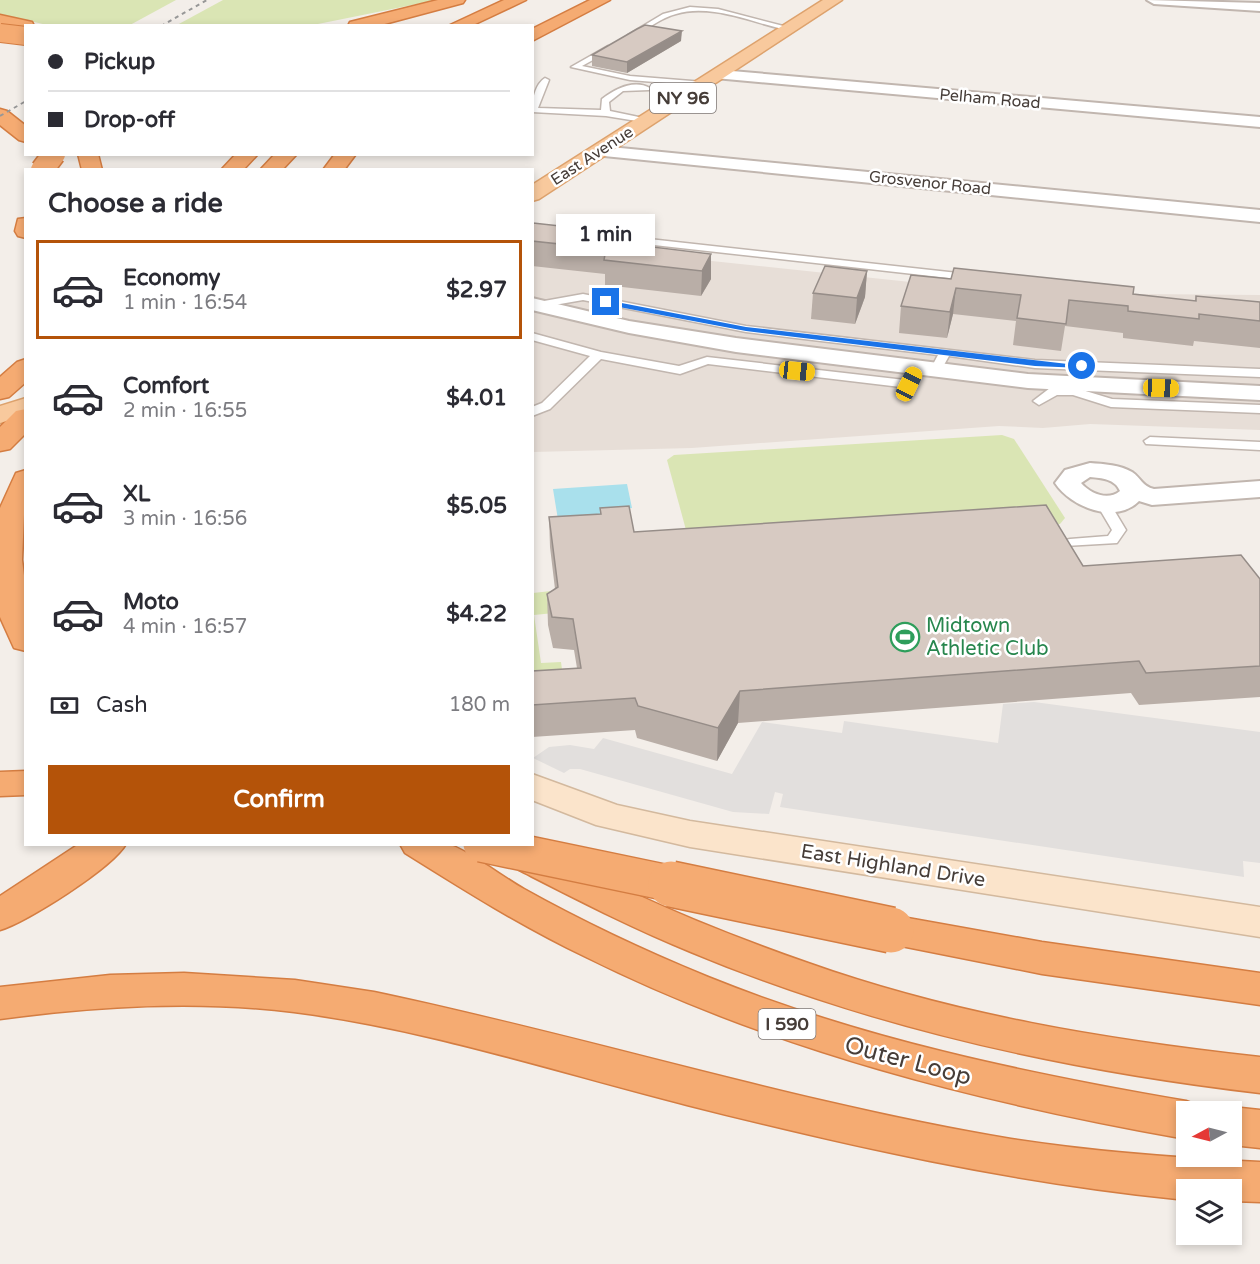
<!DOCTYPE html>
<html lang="en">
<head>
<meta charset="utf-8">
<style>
	body { margin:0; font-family:"Varela Round",sans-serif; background:#f7f7f7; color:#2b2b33; height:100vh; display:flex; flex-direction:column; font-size:22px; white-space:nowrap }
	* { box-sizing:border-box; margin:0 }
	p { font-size:20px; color:#7c7c81 }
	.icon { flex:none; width:33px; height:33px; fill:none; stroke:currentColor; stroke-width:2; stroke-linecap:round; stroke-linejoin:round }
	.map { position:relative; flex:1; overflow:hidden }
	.drawer { position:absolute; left:24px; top:168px; width:510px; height:678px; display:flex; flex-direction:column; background:#fff; border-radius:0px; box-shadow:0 3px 9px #0003 }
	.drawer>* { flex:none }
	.top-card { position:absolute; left:24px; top:24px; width:510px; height:132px; border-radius:0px; box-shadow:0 3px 9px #0003; display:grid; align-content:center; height:132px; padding:0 24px; background:#fff }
	.needle { width:39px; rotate:263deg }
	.tools { position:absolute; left:1176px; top:1101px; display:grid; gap:12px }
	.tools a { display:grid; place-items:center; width:66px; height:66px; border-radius:0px; background:#fff; box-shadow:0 3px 9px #0003; font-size:30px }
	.end { position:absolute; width:27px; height:27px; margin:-14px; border:8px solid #1a73e8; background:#fff; box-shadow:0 0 0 3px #fff }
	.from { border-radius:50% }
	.bubble { position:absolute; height:42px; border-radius:0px; background:#fff; box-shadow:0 3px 9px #0003; font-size:20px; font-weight:700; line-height:42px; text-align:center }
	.car { position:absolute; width:18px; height:36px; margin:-18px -9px; border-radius:8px; box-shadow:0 0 4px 2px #0007; background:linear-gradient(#f5c518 24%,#345 0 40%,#f5c518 0 76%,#345 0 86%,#f5c518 0) }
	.top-card b { display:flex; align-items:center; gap:21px; height:57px; font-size:22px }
	.top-card b+b { border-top:2px solid #e1e1e2 }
	.top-card i { width:15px; height:15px; background:#2b2b33 }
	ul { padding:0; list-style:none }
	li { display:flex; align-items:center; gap:18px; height:99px; margin:0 12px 9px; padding:0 12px; border:3px solid transparent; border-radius:0px }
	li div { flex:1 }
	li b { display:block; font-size:22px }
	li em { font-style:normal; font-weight:700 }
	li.active { border-color:#b45309 }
	li>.icon { width:54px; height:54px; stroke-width:1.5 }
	h2 { padding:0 24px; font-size:27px; line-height:72px }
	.pay { display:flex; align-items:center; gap:15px; height:66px; padding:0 24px; font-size:22px }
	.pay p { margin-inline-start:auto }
	.button { display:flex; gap:12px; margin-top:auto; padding:12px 24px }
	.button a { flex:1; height:69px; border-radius:0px; background:#b45309; color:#fff; font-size:24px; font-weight:700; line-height:69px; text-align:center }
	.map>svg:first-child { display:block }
	.residential { fill:#e7ded7 }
	.green { fill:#dae5b4 }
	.parking { fill:#e2dfdd }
	.water { fill:#a9e0ec }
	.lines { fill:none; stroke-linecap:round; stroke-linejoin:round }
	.lane-casing { stroke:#c1b6af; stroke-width:3 }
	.street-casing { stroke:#c1b6af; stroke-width:4 }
	.secondary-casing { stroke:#d3b99e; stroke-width:3 }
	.primary-casing { stroke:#dda26d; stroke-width:3 }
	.highway-casing { stroke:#d47d42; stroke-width:3 }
	.lane { fill:#fff; fill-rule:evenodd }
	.street { fill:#fff; fill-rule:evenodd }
	.secondary { fill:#fbe4cb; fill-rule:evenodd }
	.primary { fill:#f8c99d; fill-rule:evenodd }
	.highway { fill:#f5ab72; fill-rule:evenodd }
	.rail { stroke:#979797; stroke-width:2; stroke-dasharray:4 4; stroke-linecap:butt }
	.highway-bridge-far3-casing { stroke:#d47d42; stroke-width:20; stroke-linecap:butt }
	.highway-bridge-far2-casing { stroke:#d47d42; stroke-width:25; stroke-linecap:butt }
	.highway-bridge-far1-casing { stroke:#d47d42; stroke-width:38; stroke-linecap:butt }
	.highway-bridge-casing { stroke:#d47d42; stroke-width:48; stroke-linecap:butt }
	.highway-bridge-far3 { stroke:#f5ab72; stroke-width:18 }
	.highway-bridge-far2 { stroke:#f5ab72; stroke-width:22 }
	.highway-bridge-far1 { stroke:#f5ab72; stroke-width:35 }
	.highway-bridge { stroke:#f5ab72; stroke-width:45 }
	.wall { fill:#b9aea7 }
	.shaded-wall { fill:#968d88 }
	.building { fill:#d7cac2; stroke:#968d88; stroke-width:1.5 }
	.route { fill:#1a73e8 }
	.labels { text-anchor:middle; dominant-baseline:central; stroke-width:5; stroke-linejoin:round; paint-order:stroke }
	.far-street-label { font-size:16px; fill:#463d38; stroke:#fff }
	.shield { fill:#fff; stroke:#7e7774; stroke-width:1.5 }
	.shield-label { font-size:18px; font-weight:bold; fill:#463d38 }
	.leisure-label { font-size:20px; fill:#27864d; stroke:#fff; text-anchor:start }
	.street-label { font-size:20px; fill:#463d38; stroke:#fff }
	.near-street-label { font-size:24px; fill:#463d38; stroke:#fff }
</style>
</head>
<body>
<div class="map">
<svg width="1260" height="1264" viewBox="0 0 1260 1264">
	<rect width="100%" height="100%" fill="#f3eee9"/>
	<path class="residential" d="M532,242L1014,293L1260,295V430L1090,424L1043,428L999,426L692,448L533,452Z"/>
	<g class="green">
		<path d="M0,0H176L130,25H47L0,14Z"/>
		<path d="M223,0H437L313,25H177Z"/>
		<path d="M1002,435L1014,439L1065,518L1060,524L702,547L689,541L667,460L674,455Z"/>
		<path d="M551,591L554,613L534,615L541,663L561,662L564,684L533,686V593Z"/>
	</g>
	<path class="parking" d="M1034,702L1260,732V863L1243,861L1244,877L780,807L783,794L775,792L769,814L733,812L580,769H570L564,773L533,758L549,747L570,745L594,749L603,738L732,774L762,722L842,733L844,721L998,743L1003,704Z"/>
	<path class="water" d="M627,484L632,508L619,509L559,526L553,489Z"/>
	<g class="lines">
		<g class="lane-casing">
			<g id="lane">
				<path d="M690,7L718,9L795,29L791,31C755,24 712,3 676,14C661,18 648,28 635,37L628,35L663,14Z"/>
				<path d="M608,46L612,48L611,50L582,66L630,76L704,82L708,84L704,86L630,80L571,67Z"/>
				<path d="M545,78L549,80L538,108L601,110L602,99C615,89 634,79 650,88L649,90L623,91L609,102L610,111L653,120L649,123L606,116L532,112C532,101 535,84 545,78Z"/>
				<path d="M631,237L967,274L972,277L967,280L627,242L626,240Z"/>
				<path d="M583,294L746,326L1035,360L1260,369V377L1035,368L949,356L940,372L936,374L930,370L938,355L746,332L583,300L537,308L532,306L533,303Z"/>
				<path d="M532,333L601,352L679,366L707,357L905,380L913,365H921L923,367L915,384L909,388L708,364L680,374L601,359L550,409L532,416V407L542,403L590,356L532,340Z"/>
				<path d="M1071,380L1075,381L1079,389L1112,399L1260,405V413L1111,407L1073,395H1057L1039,405L1033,401L1050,388L1066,387L1065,384Z"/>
				<path d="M1150,437L1260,442V450L1146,444L1144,441Z"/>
				<path d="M1103,499L1108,500L1126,530L1117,543L1065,546L1063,543L1065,540L1070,539L1108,536L1112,530L1096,503Z"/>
			</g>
		</g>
		<g class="street-casing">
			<g id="street">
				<path d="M1147,0L1260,3V11L1154,4Z"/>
				<path d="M720,70L1260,117V127L715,78L712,75Z"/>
				<path d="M600,146L1260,210V222L594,155L591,151Z"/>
				<path d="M532,298L629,321L736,338L1028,374L1260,386V400L1028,388L736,352L629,333L532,310Z"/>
				<path d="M1090,463C1104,464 1120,465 1132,472C1141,478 1142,486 1154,489L1260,481V497L1152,505L1139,501C1115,525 1071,507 1055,483L1065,470ZM1090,477C1102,478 1115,479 1120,491C1108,501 1091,494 1081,483Z"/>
			</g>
		</g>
		<g class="secondary-casing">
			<path id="secondary" d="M532,774L617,805L690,821L1260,907V937L690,847L596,825L532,800Z"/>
		</g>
		<g class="primary-casing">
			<g id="primary">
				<path d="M823,0H842L539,199L532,201V185Z"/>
				<path d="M26,398V415L0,423V406Z"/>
			</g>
		</g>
		<g class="highway-casing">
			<g id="highway">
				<path d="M438,0H465L463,3L377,26H348L350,22Z"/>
				<path d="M504,0H526L471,26H448Z"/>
				<path d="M590,0H610L532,41V29Z"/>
				<path d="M0,15L32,22L34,26H26V31L0,25Z"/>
				<path d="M0,109L7,111L26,126V142L19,140L0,125Z"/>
				<path d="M78,154H98L102,170H82Z"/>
				<path d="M236,154H258L243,170H221Z"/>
				<path d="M275,154H297L282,170H260Z"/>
				<path d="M335,154H356L344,170H323Z"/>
				<path d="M26,218V238L18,236L15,231L18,219Z"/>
				<path d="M26,359V382L9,397L0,399V377L17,362Z"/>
				<path d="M26,409V433L10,449L0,451V427L16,411Z"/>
				<path d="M26,470L22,560L26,591V651L14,648L0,617V508L16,473Z"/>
				<path d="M26,771V795L0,796V772Z"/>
				<path d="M79,844H126C112,868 27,922 0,930V896Z"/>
				<path d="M400,844C415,844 436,840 450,845C469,851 504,878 524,889C583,922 645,951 708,977C862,1039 1023,1073 1186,1101L1202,1107L1205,1112H1186V1139C979,1102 775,1051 586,957C523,927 464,890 405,853Z"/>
				<path d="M533,846C567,856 599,877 631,892C689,919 748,942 808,963C954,1015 1107,1040 1260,1057V1093C1064,1070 873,1028 691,952C632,928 576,899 519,870L513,860L519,850Z"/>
				<path d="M891,915L1042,942L1260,973V1005L1042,974L876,941L870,930L876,919Z"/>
				<path d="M184,973L295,980L374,992C588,1037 796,1103 1011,1139C1094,1152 1177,1158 1260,1162V1202L1232,1201V1190H1186V1199H1177C1010,1182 849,1146 687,1105C557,1072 427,1029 294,1012C196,1000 98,1006 0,1019V987L110,975Z"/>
				<path d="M1232,1107L1260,1110V1148L1232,1145V1112H1218Z"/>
			</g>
		</g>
		<use href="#lane" class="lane"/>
		<use href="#street" class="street"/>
		<use href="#secondary" class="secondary"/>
		<use href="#primary" class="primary"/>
		<use href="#highway" class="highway"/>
		<g class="rail">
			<path d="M161,26L207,0"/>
			<path d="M0,116L26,101"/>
		</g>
		<g class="highway-bridge-far3-casing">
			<path id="highway-bridge-far3" d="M0,33L26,36"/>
		</g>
		<g class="highway-bridge-far2-casing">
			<path id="highway-bridge-far2" d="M42,170L54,154"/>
		</g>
		<g class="highway-bridge-far1-casing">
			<path id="highway-bridge-far1" d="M481,844L678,885"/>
		</g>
		<g class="highway-bridge-casing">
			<path id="highway-bridge" d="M671,884L891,930"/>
		</g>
		<use href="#highway-bridge-far3" class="highway-bridge-far3"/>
		<use href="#highway-bridge-far2" class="highway-bridge-far2"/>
		<use href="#highway-bridge-far1" class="highway-bridge-far1"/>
		<use href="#highway-bridge" class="highway-bridge"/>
	</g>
	<g class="wall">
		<path d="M681,41L627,73L592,66V55Z"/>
		<path d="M532,224L651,247L711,254V279L701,296L605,285V274L532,266Z"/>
		<path d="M867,271L865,297L855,324L811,319L813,293Z"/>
		<path d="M951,279L1133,294L1195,301L1196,296L1260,302V348L1194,341L1193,346L1123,338V333L1065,326L1061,351L1013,345L1016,321L953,314L947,338L899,333L901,306Z"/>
		<path d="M600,508L634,532L1260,579V697L1139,705L1131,693L738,723L717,761L637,738L635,730L532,737V671L577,668L574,650L553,648L548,625L547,594L555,589L550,547L549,517L600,514Z"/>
	</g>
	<g class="shaded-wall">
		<path d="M682,31L681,41L627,73V62Z"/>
		<path d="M651,236V261L644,246Z"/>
		<path d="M711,254V279L701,296L702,271Z"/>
		<path d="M867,271L865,297L855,324L857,298Z"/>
		<path d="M956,288L953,314L947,338L950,312Z"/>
		<path d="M740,691L738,723L717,761L718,728Z"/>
	</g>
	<g class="building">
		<path d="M645,25L682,31L627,62L592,55L637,29Z"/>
		<path d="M533,223L651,236L644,246L711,254L702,271L604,260L606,249L532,241V224Z"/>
		<path d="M825,266L867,271L857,298L813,293Z"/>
		<path d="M954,268L1134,287L1133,294L1196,301V296L1260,302V321L1199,314V319L1128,311V306L1069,300L1066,324L1017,318L1021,295L956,288L950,312L901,306L911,275L951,279Z"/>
		<path d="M1046,505L1083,566L1241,555L1260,579V666L1146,673L1139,661L740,691L718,728L638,706L635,698L532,705V671L581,668L573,619L552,617L547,594L558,587L549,517L601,514L600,508L629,506L634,532Z"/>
	</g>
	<path class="route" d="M606,300L746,327L1085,366L1082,368L1035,366L746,331L603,304Z"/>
	<defs>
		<g id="stadium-ring" transform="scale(1.5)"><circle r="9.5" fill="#fff" stroke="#2e9e5b" stroke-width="1.5"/><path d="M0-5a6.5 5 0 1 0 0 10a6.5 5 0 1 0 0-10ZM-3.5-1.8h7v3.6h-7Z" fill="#2e9e5b"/></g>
	</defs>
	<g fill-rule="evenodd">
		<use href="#stadium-ring" x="905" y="637"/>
	</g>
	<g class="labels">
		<g class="far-street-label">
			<text transform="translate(990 99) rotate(5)">Pelham Road</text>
			<text transform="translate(592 156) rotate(-33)">East Avenue</text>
			<text transform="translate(930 183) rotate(6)">Grosvenor Road</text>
		</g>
		<g class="shield">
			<rect x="650" y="83" width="66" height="30" rx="4.5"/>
			<rect x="758.5" y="1009" width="57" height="30" rx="4.5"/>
		</g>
		<g class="shield-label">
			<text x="683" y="98">NY 96</text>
			<text x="787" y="1024">I 590</text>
		</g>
		<g class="leisure-label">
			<text x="926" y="626">Midtown<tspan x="926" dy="23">Athletic Club</tspan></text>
		</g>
		<g class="street-label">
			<text transform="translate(893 866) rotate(9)">East Highland Drive</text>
		</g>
		<g class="near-street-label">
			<text transform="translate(908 1061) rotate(15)">Outer Loop</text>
		</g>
	</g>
</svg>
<div class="tools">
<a><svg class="needle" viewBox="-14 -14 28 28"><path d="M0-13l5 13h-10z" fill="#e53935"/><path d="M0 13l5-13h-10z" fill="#7c7c81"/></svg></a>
<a><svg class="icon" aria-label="layers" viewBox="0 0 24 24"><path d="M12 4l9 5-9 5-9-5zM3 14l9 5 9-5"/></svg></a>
</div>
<i class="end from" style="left:1082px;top:366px"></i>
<i class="end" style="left:606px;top:302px"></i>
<div class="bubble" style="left:556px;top:214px;width:99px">1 min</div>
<i class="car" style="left:797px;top:371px;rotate:96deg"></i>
<i class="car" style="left:909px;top:384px;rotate:26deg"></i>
<i class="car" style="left:1161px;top:388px;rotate:92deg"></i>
<div class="top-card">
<b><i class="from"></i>Pickup</b>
<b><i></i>Drop-off</b>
</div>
<section class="drawer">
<h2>Choose a ride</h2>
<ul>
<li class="active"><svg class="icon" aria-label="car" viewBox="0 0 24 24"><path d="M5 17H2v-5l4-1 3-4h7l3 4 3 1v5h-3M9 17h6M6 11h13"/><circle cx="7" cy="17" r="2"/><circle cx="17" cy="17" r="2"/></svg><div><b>Economy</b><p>1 min · 16:54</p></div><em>$2.97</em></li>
<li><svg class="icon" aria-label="car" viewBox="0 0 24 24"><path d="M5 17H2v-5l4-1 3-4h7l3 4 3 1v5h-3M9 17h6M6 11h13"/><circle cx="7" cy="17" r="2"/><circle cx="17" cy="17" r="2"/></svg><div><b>Comfort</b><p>2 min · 16:55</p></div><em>$4.01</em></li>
<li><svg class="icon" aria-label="car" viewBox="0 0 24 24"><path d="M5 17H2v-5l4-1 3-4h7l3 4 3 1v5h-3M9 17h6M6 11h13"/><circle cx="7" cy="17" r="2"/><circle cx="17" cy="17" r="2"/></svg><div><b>XL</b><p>3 min · 16:56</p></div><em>$5.05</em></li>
<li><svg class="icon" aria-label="car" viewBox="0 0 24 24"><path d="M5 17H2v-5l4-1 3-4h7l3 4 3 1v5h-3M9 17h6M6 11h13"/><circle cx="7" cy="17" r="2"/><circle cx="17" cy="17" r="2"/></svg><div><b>Moto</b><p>4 min · 16:57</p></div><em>$4.22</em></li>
</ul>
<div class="pay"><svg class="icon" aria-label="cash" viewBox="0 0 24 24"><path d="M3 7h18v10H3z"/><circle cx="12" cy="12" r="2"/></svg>Cash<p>180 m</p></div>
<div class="button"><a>Confirm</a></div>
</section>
</div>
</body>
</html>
